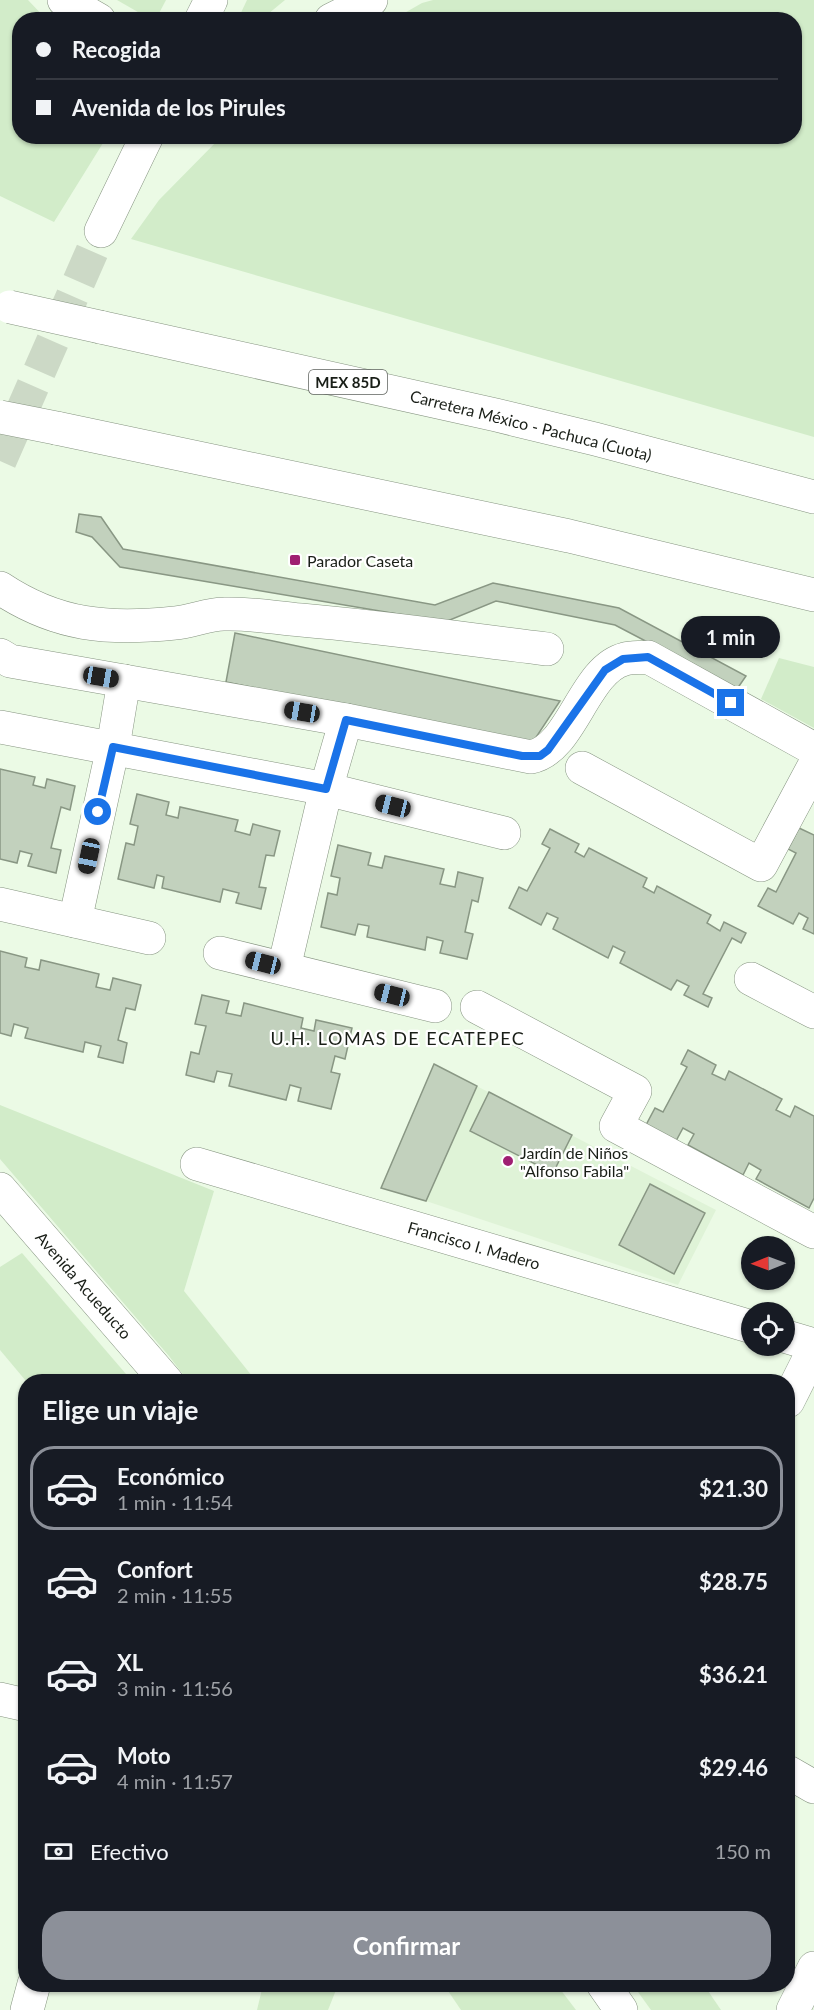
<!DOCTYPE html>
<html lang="es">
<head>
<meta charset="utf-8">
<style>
	body { margin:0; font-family:Lato,sans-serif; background:#20242c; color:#f1f3f6; height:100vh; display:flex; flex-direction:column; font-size:22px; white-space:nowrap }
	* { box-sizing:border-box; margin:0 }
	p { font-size:20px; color:#9ea1a6 }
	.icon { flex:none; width:33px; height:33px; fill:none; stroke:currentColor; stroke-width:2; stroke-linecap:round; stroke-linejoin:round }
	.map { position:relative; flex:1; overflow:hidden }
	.panel { position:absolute; left:18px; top:1374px; width:777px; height:618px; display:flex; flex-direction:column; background:#171b24; border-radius:24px; box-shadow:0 2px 4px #0004 }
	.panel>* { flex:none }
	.hud { position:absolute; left:12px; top:12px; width:790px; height:132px; border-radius:24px; box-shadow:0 2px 4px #0004; display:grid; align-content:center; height:132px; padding:0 24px; background:#171b24 }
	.needle { width:39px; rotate:269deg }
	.buttons { position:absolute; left:741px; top:1236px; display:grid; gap:12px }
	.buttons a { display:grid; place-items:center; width:54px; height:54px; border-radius:50%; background:#171b24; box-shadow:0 2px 4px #0004; font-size:30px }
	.end { position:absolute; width:27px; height:27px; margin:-14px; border:8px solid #1a73e8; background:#fff; box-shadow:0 0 0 3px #fff }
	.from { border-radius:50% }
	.bubble { position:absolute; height:42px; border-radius:21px; background:#171b24; box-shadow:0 2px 4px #0004; font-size:20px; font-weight:700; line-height:42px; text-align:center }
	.car { position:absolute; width:18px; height:36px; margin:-18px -9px; border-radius:8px; box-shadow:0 0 4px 2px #0007; background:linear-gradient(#222 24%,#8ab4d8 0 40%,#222 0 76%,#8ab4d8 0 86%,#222 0) }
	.hud b { display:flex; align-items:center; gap:21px; height:57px; font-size:22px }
	.hud b+b { border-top:2px solid #363941 }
	.hud i { width:15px; height:15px; background:#f1f3f6 }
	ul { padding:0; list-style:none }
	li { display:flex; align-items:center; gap:18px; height:84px; margin:0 12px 9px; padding:0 12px; border:3px solid transparent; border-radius:24px }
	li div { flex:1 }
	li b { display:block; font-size:22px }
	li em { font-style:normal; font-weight:700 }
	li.on { border-color:#8c9099 }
	li>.icon { width:54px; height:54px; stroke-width:1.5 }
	h2 { padding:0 24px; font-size:27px; line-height:72px }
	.pay { display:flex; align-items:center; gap:15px; height:66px; padding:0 24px; font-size:22px }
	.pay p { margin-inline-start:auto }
	.action { display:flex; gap:12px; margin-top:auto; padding:12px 24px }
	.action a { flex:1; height:69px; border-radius:24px; background:#8c9099; color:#fff; font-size:24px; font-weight:700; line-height:69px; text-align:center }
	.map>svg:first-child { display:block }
	.built { fill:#dff3d7 }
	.green { fill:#d2ecc9 }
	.building { fill:#c2d1bd; stroke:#899784; stroke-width:1.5 }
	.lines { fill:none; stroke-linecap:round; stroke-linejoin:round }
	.highway-tunnel { stroke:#ccd9c6; stroke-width:33; stroke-dasharray:33 16; stroke-linecap:butt }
	.minor-casing { stroke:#869481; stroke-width:34 }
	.major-casing { stroke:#869481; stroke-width:34 }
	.highway-casing { stroke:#869481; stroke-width:34 }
	.minor { stroke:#fff; stroke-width:33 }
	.major { stroke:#fff; stroke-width:33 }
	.highway { stroke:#fff; stroke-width:33 }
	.highway-bridge-casing { stroke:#869481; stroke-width:34; stroke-linecap:butt }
	.highway-bridge { stroke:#fff; stroke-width:33 }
	.route { stroke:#1a73e8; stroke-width:8 }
	.poi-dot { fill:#9f1f72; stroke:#fff; stroke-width:2 }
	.labels { text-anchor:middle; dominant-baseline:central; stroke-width:4.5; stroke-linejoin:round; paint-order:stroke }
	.shield { fill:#fff; stroke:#5e625d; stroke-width:1.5 }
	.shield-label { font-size:15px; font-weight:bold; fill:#191e17 }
	.street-label { font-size:16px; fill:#191e17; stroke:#fff }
	.poi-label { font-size:16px; fill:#191e17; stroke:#fff; text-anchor:start }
	.neighbourhood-label { font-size:18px; letter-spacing:1.5px; fill:#191e17; stroke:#fff }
</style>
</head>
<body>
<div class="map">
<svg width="814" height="2010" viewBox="0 0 814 2010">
	<rect width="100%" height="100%" fill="#ebfae5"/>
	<path class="built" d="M434,1064L716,1210L678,1285L426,1201L381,1188Z"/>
	<g class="green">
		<path d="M0,0H28L46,19L20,20V136L104,137L103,143L54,222L0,196Z"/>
		<path d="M117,0H166L156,19H150Z"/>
		<path d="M247,0H285L262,19H238Z"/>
		<path d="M433,0H814V437L131,239L159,200L221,137L795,136V20L394,19L422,3Z"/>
		<path d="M779,658L814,667V728L761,699Z"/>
		<path d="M0,1105L214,1191L184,1291L256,1381H188L169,1356L0,1159Z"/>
		<path d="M22,1253L132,1381H26L0,1350V1267Z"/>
		<path d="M263,1985V1984L338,1985L328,2010H257Z"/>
		<path d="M444,1985H557L576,2010H461Z"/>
		<path d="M633,1985H704L721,2010H651Z"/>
	</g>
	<g class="building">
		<path d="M79,514L101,517L123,549L435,605L493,583L619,608L746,676L737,689L615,625L496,601L445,622L120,567L92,537L76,532Z"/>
		<path d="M235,633L560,701L531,745L226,682Z"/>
		<path d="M0,769L35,777L33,785L45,788L47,779L75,786L70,810L61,807L51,848L61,850L56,873L28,866L32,854L20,851L17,863L0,859Z"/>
		<path d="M137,794L169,802L166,815L178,818L180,807L238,820L235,831L250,835L253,824L280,831L274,856L266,855L259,887L266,888L261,909L236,903L239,893L223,889L220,902L162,888L164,877L157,875L154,888L118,879L126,843L134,845L138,826L130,824Z"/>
		<path d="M799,828L814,835V934L803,929L808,918L799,913L793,924L758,906L768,888L776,892L796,853L788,849Z"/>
		<path d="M550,829L579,844L575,852L584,857L589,848L647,878L643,887L654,893L657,886L711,915L707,923L720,931L724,922L746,933L741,943L732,938L703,994L712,998L708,1007L684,995L689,986L677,980L671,990L620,963L625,952L613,946L608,958L553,929L558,918L547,913L541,925L509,908L519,887L527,891L550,848L542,844Z"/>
		<path d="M338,845L371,853L368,865L382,868L385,856L444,869L440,884L455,887L458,872L483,878L478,902L472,900L465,932L473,934L467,959L440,953L443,941L427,937L425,950L367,937L369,926L358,924L355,935L321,927L328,893L337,895L340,878L331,876Z"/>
		<path d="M0,951L27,958L25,967L39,970L41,960L99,974L96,987L110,990L113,978L141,985L135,1010L126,1008L118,1040L127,1043L123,1063L98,1057L101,1046L85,1042L83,1052L25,1038L28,1028L14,1024L11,1036L0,1033Z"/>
		<path d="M202,995L229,1001L226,1013L241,1016L244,1003L303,1018L301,1028L314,1031L316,1020L352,1028L345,1059L335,1056L331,1072L340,1074L331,1109L298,1101L301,1088L290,1085L286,1100L229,1086L232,1074L217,1071L214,1082L186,1075L191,1052L199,1054L206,1026L195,1024Z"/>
		<path d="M688,1050L716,1065L712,1074L725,1080L729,1071L782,1099L776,1110L790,1117L795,1106L814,1116V1198L809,1208L756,1179L761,1170L749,1163L743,1175L688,1145L694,1134L683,1128L676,1141L646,1125L655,1108L663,1112L687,1067L681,1064Z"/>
		<path d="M434,1064L477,1086L426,1201L381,1188Z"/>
		<path d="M489,1092L572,1135L553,1173L470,1131Z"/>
		<path d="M650,1184L705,1213L674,1274L619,1245Z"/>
	</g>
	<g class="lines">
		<path class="highway-tunnel" d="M0,461L101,231"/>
		<g class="minor-casing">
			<g id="minor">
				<path d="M0,588C57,626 108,630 175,623C191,622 208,614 224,614C249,613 276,618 301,620C383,627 465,639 547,649"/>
				<path d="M0,655L10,661L346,720L531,757C572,749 584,669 625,659C632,657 640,658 648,657L814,749"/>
				<path d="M0,727L326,789L504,833"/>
				<path d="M582,768L761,865L814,766"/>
				<path d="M0,904L149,938"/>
				<path d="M75,921L113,747L124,681"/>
				<path d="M220,953L435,1006"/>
				<path d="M284,968L326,789L346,720"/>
				<path d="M751,979L814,1012"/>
				<path d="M477,1007L635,1091L616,1126L814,1232"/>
				<path d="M197,1164L752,1327"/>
				<path d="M0,1189L167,1382"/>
				<path d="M784,1336L814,1345"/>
				<path d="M788,1401L814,1349"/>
				<path d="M0,1699L26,1705"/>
				<path d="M788,1772L814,1787"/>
				<path d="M603,1984L621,2010"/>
				<path d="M27,2010L34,1984"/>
				<path d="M793,2010L814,1968"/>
			</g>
		</g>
		<g class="major-casing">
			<path id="major" d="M331,20L371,0"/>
		</g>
		<g class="highway-casing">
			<g id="highway">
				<path d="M64,0L99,20"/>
				<path d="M201,20L211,0"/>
				<path d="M101,231L147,136"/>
				<path d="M100,327L496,415L595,439L814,497"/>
				<path d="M56,428L569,536L814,595"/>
			</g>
		</g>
		<use href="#minor" class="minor"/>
		<use href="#major" class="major"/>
		<use href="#highway" class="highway"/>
		<g class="highway-bridge-casing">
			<g id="highway-bridge">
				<path d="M10,307L100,327"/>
				<path d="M0,417L56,428"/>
			</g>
		</g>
		<use href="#highway-bridge" class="highway-bridge"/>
	</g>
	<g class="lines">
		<path class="route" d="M98,812L113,747L326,789L346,720L522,756H540L548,750L605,670L623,659L648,657L731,703"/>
	</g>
	<g class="poi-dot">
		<rect x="289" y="554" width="12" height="12" rx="3"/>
		<circle cx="508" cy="1161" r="6"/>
	</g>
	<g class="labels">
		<rect class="shield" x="309" y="370" width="78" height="24" rx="4.5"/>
		<g class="shield-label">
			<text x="348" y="382">MEX 85D</text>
		</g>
		<g class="street-label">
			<text transform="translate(531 425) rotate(14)">Carretera México - Pachuca (Cuota)</text>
			<text transform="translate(474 1245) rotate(16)">Francisco I. Madero</text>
			<text transform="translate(84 1285) rotate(49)">Avenida Acueducto</text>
		</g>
		<g class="poi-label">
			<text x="307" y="560">Parador Caseta</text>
			<text x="520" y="1152">Jardín de Niños<tspan x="520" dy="18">"Alfonso Fabila"</tspan></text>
		</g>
		<g class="neighbourhood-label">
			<text x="398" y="1038">U.H. LOMAS DE ECATEPEC</text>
		</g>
	</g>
</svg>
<div class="buttons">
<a><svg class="needle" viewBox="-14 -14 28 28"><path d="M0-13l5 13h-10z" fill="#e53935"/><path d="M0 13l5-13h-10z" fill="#9ea1a6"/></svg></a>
<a><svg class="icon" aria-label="locate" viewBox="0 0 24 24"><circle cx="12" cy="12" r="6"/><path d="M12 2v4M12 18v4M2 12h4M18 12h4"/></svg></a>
</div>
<i class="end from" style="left:98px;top:812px"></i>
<i class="end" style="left:731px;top:703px"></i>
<div class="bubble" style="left:681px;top:616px;width:99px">1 min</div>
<i class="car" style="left:101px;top:677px;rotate:100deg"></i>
<i class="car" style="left:302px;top:712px;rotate:280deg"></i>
<i class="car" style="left:393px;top:806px;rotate:284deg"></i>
<i class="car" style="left:89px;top:856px;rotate:192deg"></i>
<i class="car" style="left:263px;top:963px;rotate:284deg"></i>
<i class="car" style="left:392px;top:995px;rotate:284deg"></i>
<div class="hud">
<b><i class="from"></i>Recogida</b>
<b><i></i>Avenida de los Pirules</b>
</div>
<section class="panel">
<h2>Elige un viaje</h2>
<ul>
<li class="on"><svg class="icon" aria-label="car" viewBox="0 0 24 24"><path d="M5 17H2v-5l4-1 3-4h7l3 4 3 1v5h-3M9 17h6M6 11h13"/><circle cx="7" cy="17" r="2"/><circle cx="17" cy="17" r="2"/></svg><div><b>Económico</b><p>1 min · 11:54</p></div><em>$21.30</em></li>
<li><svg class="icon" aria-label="car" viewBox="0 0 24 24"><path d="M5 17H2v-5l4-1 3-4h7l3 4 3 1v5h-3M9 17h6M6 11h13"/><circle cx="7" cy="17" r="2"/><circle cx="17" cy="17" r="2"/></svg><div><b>Confort</b><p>2 min · 11:55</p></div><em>$28.75</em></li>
<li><svg class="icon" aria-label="car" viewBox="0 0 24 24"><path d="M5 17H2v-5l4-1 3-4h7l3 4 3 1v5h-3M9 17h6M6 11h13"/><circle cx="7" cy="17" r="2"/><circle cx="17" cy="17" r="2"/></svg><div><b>XL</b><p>3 min · 11:56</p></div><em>$36.21</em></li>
<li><svg class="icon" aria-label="car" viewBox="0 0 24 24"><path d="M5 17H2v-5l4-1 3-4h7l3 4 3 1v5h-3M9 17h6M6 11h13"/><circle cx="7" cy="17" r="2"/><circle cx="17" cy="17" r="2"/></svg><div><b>Moto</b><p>4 min · 11:57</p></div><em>$29.46</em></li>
</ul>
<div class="pay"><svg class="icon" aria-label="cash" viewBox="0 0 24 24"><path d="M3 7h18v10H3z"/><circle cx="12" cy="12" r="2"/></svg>Efectivo<p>150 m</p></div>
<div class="action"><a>Confirmar</a></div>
</section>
</div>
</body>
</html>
